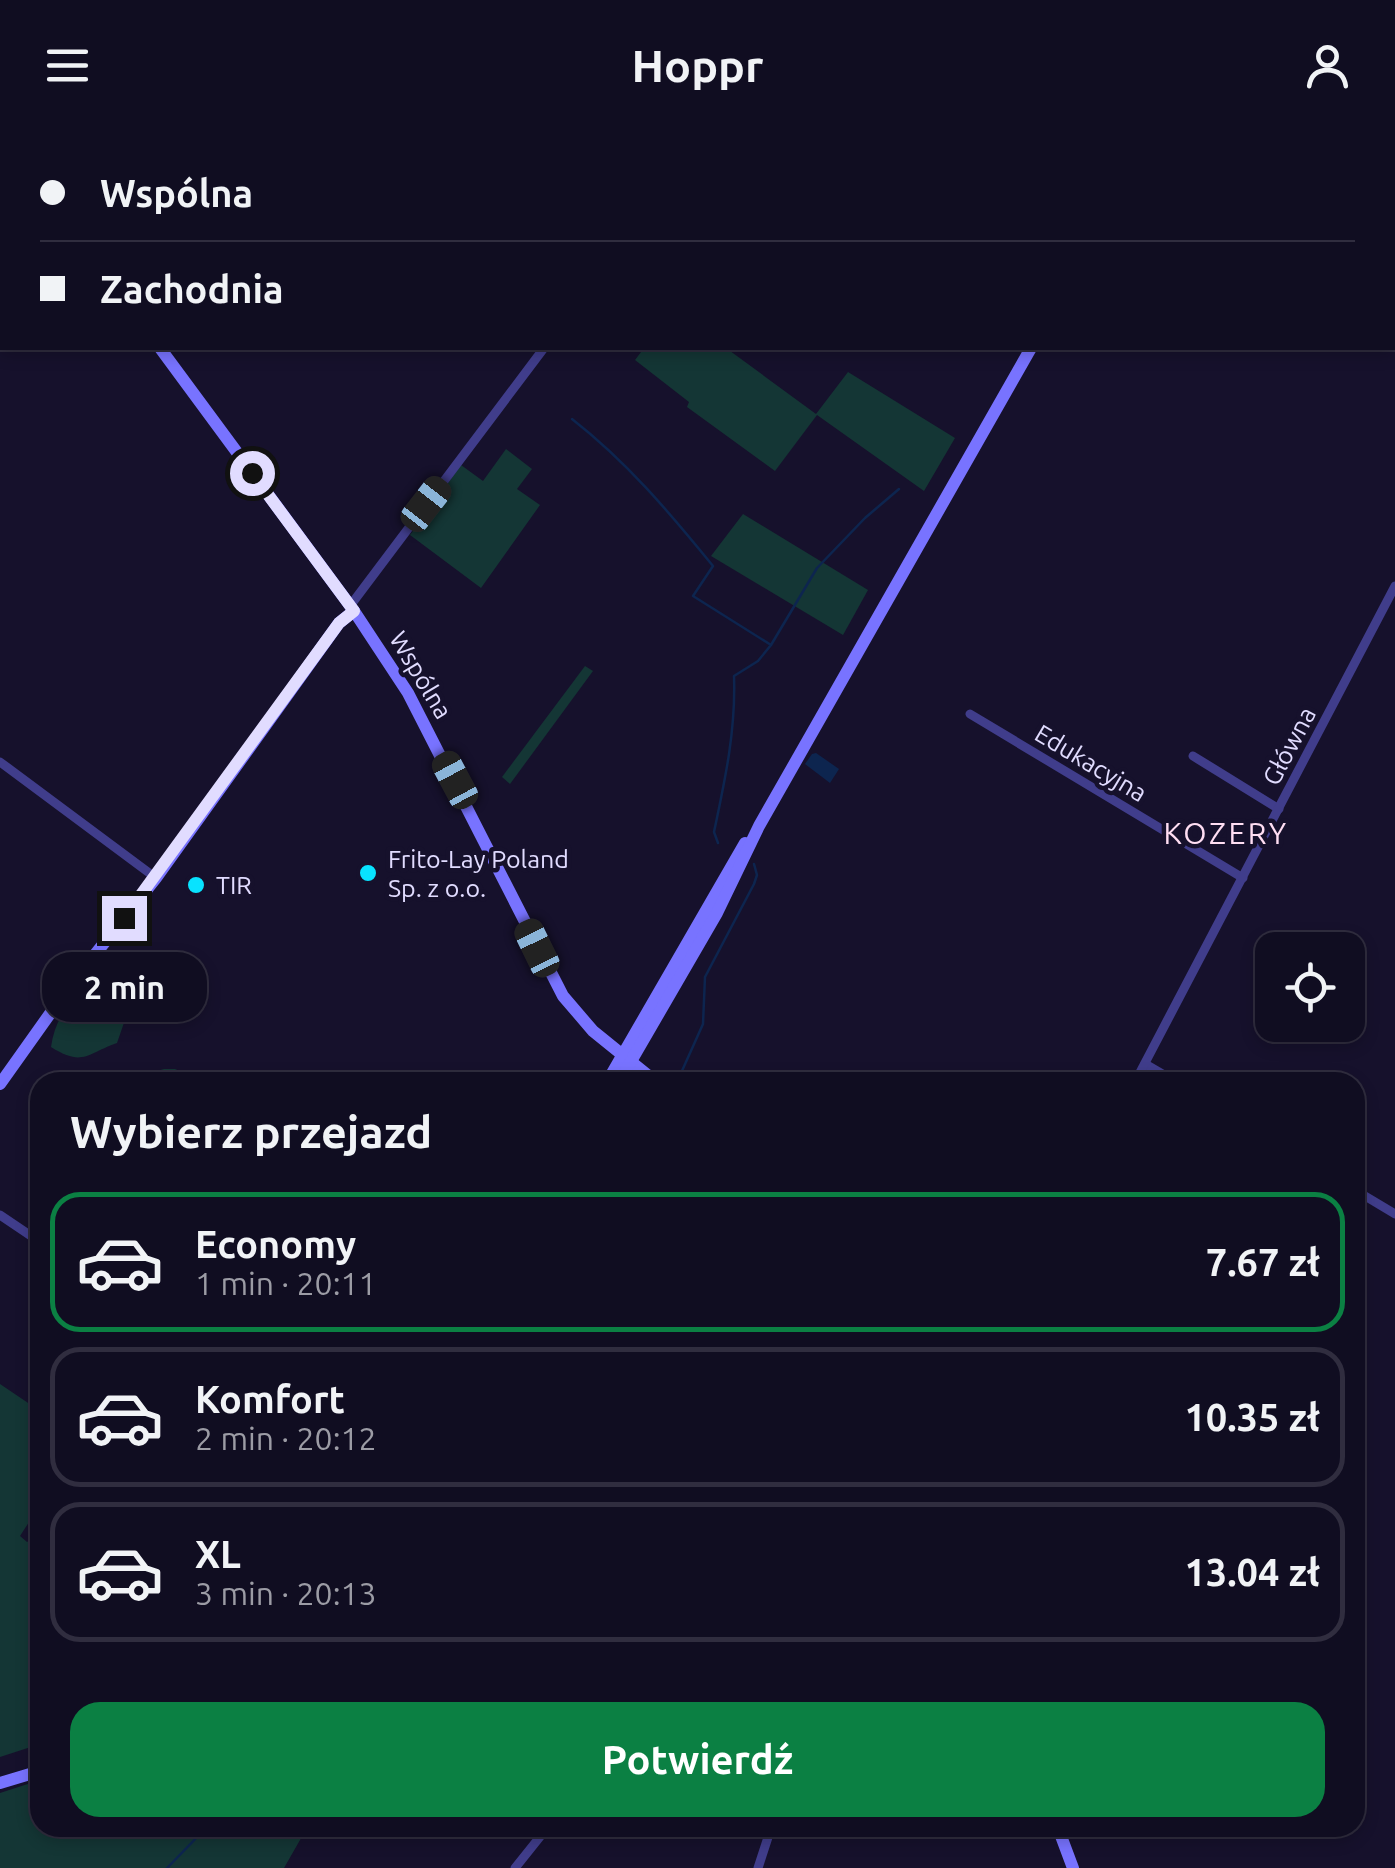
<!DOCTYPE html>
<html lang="pl">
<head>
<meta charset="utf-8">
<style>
	body { margin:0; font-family:Ubuntu,sans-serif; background:#19162a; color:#f1f3f6; height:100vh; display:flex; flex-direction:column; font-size:38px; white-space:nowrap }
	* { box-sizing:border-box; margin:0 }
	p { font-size:32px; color:#9c9ca5 }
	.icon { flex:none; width:55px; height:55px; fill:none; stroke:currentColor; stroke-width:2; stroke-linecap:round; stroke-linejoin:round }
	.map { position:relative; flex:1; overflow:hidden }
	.panel { position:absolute; left:30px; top:942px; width:1335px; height:765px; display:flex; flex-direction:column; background:#100d21; border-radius:30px; box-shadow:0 5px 15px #0003,0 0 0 2px #302d3f }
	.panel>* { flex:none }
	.guide { position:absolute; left:0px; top:0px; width:1395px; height:220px; box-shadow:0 5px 15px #0003,0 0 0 2px #302d3f; display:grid; align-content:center; height:220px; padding:0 40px; background:#100d21 }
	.fabs { position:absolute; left:1255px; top:802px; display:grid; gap:20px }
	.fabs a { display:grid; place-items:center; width:110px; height:110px; border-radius:20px; background:#100d21; box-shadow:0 5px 15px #0003,0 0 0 2px #302d3f; font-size:50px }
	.end { position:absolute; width:45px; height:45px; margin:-22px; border:12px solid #e1dcff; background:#111; box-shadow:0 0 0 5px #111 }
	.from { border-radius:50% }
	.bubble { position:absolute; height:70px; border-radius:30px; background:#100d21; box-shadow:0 5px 15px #0003,0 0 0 2px #302d3f; font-size:32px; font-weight:600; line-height:70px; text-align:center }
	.car { position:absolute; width:30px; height:60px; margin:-30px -15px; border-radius:12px; box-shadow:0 0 8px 2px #0007; background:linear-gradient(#222 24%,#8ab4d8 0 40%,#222 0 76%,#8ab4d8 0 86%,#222 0) }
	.guide b { display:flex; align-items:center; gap:35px; height:95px; font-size:38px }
	.guide b+b { border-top:2px solid #302d3f }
	.guide i { width:25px; height:25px; background:#f1f3f6 }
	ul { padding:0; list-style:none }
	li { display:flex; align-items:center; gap:30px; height:140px; margin:0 20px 15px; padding:0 20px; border:5px solid #302d3f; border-radius:30px }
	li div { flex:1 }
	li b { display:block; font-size:38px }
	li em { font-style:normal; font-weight:600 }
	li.selected { border-color:#0b8043 }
	li>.icon { width:90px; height:90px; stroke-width:1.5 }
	h2 { padding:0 40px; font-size:45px; line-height:120px }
	.cta { display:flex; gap:20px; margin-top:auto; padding:20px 40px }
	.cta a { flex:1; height:115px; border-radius:30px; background:#0b8043; color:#fff; font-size:40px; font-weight:600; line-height:115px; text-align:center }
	header { display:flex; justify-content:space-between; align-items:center; height:130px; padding:0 40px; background:#100d21; font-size:45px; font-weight:600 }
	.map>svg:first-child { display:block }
	.green { fill:#143635 }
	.water { fill:#0d254f }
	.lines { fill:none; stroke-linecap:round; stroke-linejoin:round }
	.stream { stroke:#0d254f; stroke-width:2.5 }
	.street { stroke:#403d8b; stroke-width:9 }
	.secondary { stroke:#7873ff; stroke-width:12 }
	.route { stroke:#e1dcff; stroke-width:12 }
	.poi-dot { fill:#08e3ff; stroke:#16112c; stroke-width:4 }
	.labels { text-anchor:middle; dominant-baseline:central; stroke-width:9; stroke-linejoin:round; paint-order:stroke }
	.street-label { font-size:25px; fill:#e1dcff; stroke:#16112c }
	.poi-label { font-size:25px; fill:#e1dcff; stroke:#16112c; text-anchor:start }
	.quarter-label { font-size:30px; letter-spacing:2.5px; fill:#ffdef3; stroke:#16112c }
</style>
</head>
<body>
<header><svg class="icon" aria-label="menu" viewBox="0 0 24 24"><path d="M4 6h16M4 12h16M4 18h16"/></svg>Hoppr<svg class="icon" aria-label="person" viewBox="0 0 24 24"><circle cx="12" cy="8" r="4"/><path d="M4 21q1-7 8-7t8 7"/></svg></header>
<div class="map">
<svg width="1395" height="1738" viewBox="0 0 1395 1738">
	<rect width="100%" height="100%" fill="#16112c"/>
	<g class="green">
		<path d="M27,0H483L486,2H29Z"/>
		<path d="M644,218H726L816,284L848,242L955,308L924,361L817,285L775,341L687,277L689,272L635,230Z"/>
		<path d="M506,319L532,339L517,359L540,375L481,458L410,405L461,335L483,351Z"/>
		<path d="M743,384L868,460L843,505L711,426Z"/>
		<path d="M585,536L593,541L510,654L502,647Z"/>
		<path d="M92,850L105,851L150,879L149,886L135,880L127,884L117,913C86,924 83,937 51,917C55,888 71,868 92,850Z"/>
		<path d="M164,939H175L206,952H149L157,941Z"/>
		<path d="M0,1254L40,1281V1375L20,1406L27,1412L34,1408L40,1413V1614L0,1627Z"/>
		<path d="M40,1650V1698H297L304,1703L284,1738H0V1663Z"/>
	</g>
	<path class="water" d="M816,623L839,639L830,653L805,634L812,624Z"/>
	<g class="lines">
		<g class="stream">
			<path d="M431,0L432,2"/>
			<path d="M572,289C627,332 669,382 713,436L693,466L771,515L758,531L734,546C736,600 725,650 714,702L718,713"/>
			<path d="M771,515L817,438L865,388L899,359"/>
			<path d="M677,952L703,894L705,847L754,754L757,745L754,734"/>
			<path d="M167,1738L206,1698"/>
		</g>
		<g class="street">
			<path d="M660,0L664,2"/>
			<path d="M695,2L697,0"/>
			<path d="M0,56L2,53"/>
			<path d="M350,476L544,218"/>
			<path d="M970,584L1243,748"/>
			<path d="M1193,626L1279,679"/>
			<path d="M0,632L156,748"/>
			<path d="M1145,934L1176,952"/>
			<path d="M1135,952L1395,456"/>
			<path d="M1355,1060L1395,1084"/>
			<path d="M0,1085L40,1112"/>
			<path d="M515,1738L547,1698"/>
			<path d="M758,1738L771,1698"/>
		</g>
		<g class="secondary">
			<path d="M10,0L12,2"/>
			<path d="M1154,2L1155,0"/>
			<path d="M160,218L354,481L408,563L563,866L593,901L656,952"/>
			<path d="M607,952L745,713"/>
			<path d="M619,952L717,783L759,696L1031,218"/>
			<path d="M0,954L69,857L156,748L339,493L354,481"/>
			<path d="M0,1653L40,1641"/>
			<path d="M1058,1698L1073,1738"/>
		</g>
	</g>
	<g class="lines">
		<path class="route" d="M124,788L339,493L354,481L252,343"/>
	</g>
	<g class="poi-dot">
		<circle cx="368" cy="743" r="10"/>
		<circle cx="196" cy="755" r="10"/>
	</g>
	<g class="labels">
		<g class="street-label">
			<text transform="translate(421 545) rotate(59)">Wspólna</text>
			<text transform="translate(1289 616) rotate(-62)">Główna</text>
			<text transform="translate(1091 633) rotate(31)">Edukacyjna</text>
		</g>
		<g class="poi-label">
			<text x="388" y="729">Frito-Lay Poland<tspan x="388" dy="29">Sp. z o.o.</tspan></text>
			<text x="216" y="755">TIR</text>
		</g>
		<g class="quarter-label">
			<text x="1226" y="703">KOZERY</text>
		</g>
	</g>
</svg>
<div class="fabs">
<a><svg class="icon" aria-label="locate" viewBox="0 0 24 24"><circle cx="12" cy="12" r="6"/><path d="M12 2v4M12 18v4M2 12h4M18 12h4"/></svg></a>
</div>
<i class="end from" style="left:252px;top:343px"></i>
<i class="end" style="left:124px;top:788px"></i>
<div class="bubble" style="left:42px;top:822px;width:165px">2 min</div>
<i class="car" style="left:426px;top:374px;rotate:38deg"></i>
<i class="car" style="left:455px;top:650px;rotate:332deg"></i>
<i class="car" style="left:537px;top:818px;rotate:334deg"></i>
<div class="guide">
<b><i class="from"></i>Wspólna</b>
<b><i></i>Zachodnia</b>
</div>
<section class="panel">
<h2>Wybierz przejazd</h2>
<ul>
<li class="selected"><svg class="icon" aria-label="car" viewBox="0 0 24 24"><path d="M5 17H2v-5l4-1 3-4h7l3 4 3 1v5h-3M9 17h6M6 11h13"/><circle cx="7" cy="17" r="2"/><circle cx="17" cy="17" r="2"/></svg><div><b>Economy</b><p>1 min · 20:11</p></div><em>7.67 zł</em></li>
<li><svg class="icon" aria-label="car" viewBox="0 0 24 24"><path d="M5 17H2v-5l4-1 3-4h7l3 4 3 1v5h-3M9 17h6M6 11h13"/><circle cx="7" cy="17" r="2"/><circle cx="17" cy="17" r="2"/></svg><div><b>Komfort</b><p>2 min · 20:12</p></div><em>10.35 zł</em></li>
<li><svg class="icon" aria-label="car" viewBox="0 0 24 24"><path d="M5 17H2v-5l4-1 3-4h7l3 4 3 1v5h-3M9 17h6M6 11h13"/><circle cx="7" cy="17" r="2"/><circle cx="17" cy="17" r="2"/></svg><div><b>XL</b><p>3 min · 20:13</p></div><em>13.04 zł</em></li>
</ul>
<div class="cta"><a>Potwierdź</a></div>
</section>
</div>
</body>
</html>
